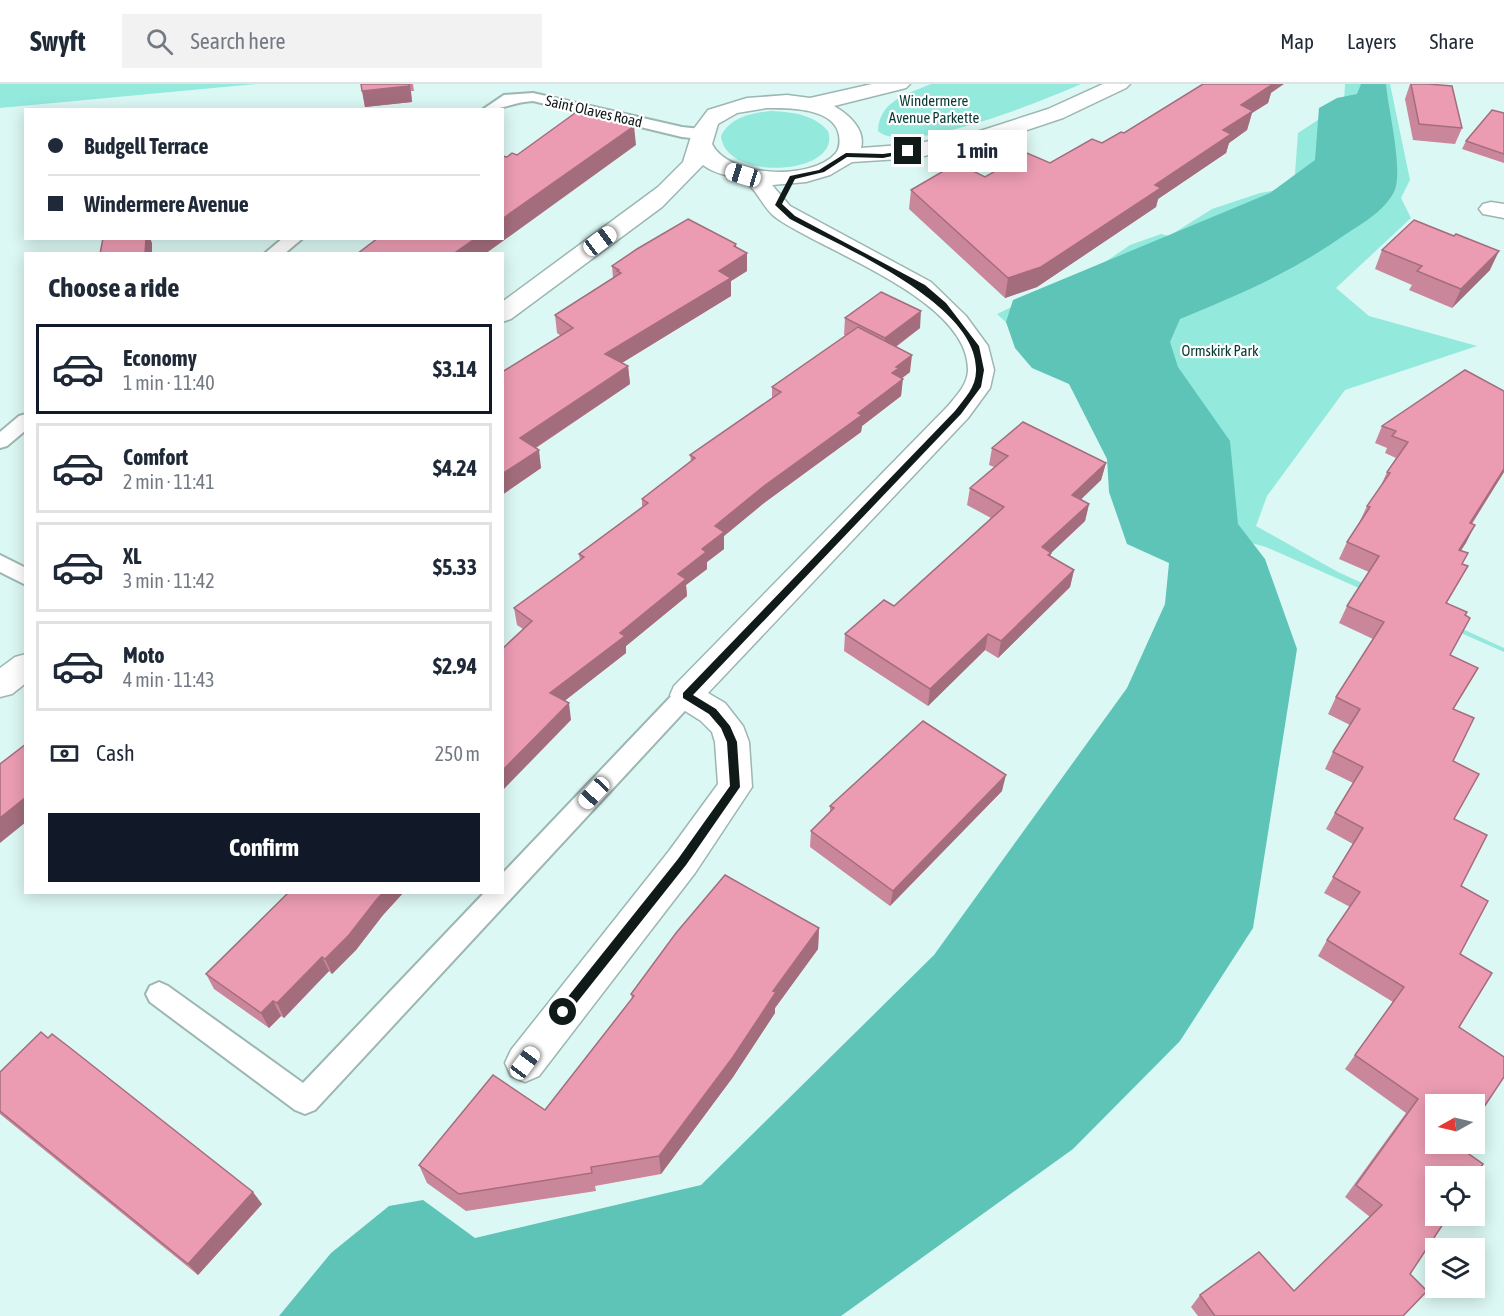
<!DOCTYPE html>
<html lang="en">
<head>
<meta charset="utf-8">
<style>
	body { margin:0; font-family:"Asap Condensed",sans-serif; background:#f2f2f3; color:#1f2937; height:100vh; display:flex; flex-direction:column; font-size:22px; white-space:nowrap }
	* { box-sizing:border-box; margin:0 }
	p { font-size:20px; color:#747a83 }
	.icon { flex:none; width:33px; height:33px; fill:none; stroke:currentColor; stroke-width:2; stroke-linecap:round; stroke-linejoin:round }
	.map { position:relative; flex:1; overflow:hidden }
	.details { position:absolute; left:24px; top:168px; width:480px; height:642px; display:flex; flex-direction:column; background:#fff; border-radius:0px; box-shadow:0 3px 15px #0003 }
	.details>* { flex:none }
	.hud { position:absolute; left:24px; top:24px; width:480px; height:132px; border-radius:0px; box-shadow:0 3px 15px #0003; display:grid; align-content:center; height:132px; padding:0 24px; background:#fff }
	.needle { width:39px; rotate:262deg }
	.controls { position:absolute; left:1425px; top:1010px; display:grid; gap:12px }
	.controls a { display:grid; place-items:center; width:60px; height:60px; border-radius:0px; background:#fff; box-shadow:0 3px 15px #0003; font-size:30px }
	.end { position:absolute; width:27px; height:27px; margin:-14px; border:8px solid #101a19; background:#fff; box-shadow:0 0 0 3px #fff }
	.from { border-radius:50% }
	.bubble { position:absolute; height:42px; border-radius:0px; background:#fff; box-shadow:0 3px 15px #0003; font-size:20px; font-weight:700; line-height:42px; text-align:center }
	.car { position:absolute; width:18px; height:36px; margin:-18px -9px; border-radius:8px; box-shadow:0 0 4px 2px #0007; background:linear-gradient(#fff 24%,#345 0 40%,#fff 0 76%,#345 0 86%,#fff 0) }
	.hud b { display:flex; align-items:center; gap:21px; height:57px; font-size:22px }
	.hud b+b { border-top:2px solid #e0e1e3 }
	.hud i { width:15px; height:15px; background:#1f2937 }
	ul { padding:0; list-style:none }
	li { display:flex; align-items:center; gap:18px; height:90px; margin:0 12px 9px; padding:0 12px; border:3px solid #e0e1e3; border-radius:0px }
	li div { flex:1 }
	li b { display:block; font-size:22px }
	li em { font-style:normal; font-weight:700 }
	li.current { border-color:#111827 }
	li>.icon { width:54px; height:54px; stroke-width:1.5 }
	h2 { padding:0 24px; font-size:27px; line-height:72px }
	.pay { display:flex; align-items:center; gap:15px; height:66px; padding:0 24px; font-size:22px }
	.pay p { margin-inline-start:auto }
	.action { display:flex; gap:12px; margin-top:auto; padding:12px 24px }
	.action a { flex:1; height:69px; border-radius:0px; background:#111827; color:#fff; font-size:24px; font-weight:700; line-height:69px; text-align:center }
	header { display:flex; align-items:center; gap:36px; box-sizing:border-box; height:84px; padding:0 30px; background:#fff; border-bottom:2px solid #e0e1e3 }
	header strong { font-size:28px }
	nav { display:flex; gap:33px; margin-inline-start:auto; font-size:21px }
	.search { width:420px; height:54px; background:#f2f2f3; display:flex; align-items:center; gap:15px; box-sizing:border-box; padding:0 21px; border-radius:0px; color:#747a83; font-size:22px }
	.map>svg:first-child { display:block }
	.green { fill:#94e9dd }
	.forest { fill:#5dc4b7 }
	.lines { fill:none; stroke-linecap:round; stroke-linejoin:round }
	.lane-casing { stroke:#9cb6b2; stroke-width:4 }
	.street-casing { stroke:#9cb6b2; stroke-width:3 }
	.lane { fill:#fff; fill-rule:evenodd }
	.street { fill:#fff; fill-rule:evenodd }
	.wall { fill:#ca869a }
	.shaded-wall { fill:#a46d7d }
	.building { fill:#eb9cb3; stroke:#a46d7d; stroke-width:1.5 }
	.route { fill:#101a19 }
	.labels { text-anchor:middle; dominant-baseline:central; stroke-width:4.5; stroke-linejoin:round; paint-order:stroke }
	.far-park-label { font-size:15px; fill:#073a34; stroke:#fff }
	.far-street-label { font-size:15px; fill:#101a19; stroke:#fff }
</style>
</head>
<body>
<header>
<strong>Swyft</strong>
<div class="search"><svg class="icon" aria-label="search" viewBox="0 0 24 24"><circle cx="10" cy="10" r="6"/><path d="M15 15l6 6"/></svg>Search here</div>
<nav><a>Map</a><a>Layers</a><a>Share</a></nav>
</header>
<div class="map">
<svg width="1504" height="1232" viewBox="0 0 1504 1232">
	<rect width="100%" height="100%" fill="#dcf8f4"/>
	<g class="green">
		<path d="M0,0H257L0,24Z"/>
		<path d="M931,0H1081C1047,15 906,73 878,47C879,17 907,10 931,0Z"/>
		<path d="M1345,0H1390L1410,96L1401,114L1411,134L1336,204L1369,232L1477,262L1345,306L1267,412L1256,442L1338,488L1504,564V568L1266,463L1244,457L997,230L1105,178L1130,161L1161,150L1169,152L1212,125L1260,109L1294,103L1298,49L1344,19Z"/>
		<path d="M771,27C792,28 813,30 828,47C843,91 725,99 721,52C730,33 752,29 771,27Z"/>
	</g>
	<path class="forest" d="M1361,0H1386C1388,25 1404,87 1394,108C1384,127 1363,139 1346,150C1292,188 1241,210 1180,235L1170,258L1178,283L1230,357L1238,440L1265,475L1297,565L1253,844L1180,957L1073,1065L841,1232H279L331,1169L389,1122L423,1116L475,1154L701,1101L934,871L1127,604L1165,520L1169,479L1127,460L1109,408L1107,375L1069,300L1032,284L1015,264L1006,238L1013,216L1270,109L1315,76L1319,24L1337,14L1357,10Z"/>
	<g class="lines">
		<g class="lane-casing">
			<g id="lane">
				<path d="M533,9L682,43L701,45L709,50L701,55L682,53L533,17C513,18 502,26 482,26L504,11Z"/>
				<path d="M283,154H303L284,170H264Z"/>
				<path d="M26,330V346L7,362L0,364V348L19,332Z"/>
				<path d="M0,471L26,484V501L0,488Z"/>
				<path d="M686,602L694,605L697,611L694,617L315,1026L305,1030L295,1026L150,918L146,910L150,902L159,898L168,902L303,999L485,808H502V790L678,605Z"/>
			</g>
		</g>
		<g class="street-casing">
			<g id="street">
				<path d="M872,0H910L906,4L834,22C848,30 866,45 861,64L915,60L980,47L1048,25L1103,0H1130L1126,4L1063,34L994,57L915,74L852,78L830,91L806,98L772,101L790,122L931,198L966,232L988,262L994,286L990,304L968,334L708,609L725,619L743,642L749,658L752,703L695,789L539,992L525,998L511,992L505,979L511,966L669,767L718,700L715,658L712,648L701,637L674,620L670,611L674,602L948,322C957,311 967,301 968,287C970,215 823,168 775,133C763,124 757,105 745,98C732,90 719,93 703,81L662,123L511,235L502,238V218L658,103L683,78L693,46L708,26L747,14L787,11L810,14ZM767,24C787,24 834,23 839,51C840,58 840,63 836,69C812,97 729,94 712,60L718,40L737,29Z"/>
				<path d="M1491,118L1504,120V134L1483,130L1479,125L1483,120Z"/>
				<path d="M26,570V599L12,610L0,613V584L15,573Z"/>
			</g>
		</g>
		<use href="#lane" class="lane"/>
		<use href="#street" class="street"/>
	</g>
	<g class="wall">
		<path d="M361,0H413L414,7H411L412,18L365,23Z"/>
		<path d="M1410,0H1428L1462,44L1455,60L1413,56L1405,15Z"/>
		<path d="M1271,9L1268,19L1252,29L1247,46L1229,59L1226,69L1158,115L1156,123L1037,203L1005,214L909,125L911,106L985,93L1050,79L1102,59L1124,49Z"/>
		<path d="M1504,29V79L1462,65L1466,57Z"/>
		<path d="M736,160V164L747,187L731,197V212L622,279L628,282L630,300L536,364L541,384L502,411L561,252L557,249L555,231L613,194L612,182Z"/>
		<path d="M1382,166L1490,186L1452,224L1409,206L1412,201L1375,185Z"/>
		<path d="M845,234L920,244L896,263L910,288L902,294L901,312L862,342L861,348L764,419L724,452V465L707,478V485L686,501L687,512L626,562V569L564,617L571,636L523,545L517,541L514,524L580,476L579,470L642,423V415L691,377L690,371L772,314V303L846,252L844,251Z"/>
		<path d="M1504,307V388L1472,440L1475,441L1461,466L1463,480L1468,482L1446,520L1465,531L1450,571L1453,625V677L1454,735L1461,802L1459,1063L1410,1190L1403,1232H1198L1191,1223L1200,1211L1294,1207L1370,1133L1345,1113L1406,1029L1345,985L1393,918L1318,872L1327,856L1350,823L1324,809L1353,760L1326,745L1335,729L1353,699L1325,685L1333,668L1350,641L1328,630L1336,613L1373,555L1339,539L1347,522L1369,488L1339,475L1347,458L1359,439L1367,422L1380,404L1387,388L1396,374L1385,369L1387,364L1375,359L1382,342Z"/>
		<path d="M992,364L1106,379L1101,396L1081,415L1089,420L1085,437L1051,469L1050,472L1074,486L1070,503L998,574L985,566L928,622L844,567L845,550L894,522L991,434L967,421L970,404L994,383L989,381Z"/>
		<path d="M1002,707L890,822L810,763L811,747L830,728V722Z"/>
		<path d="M289,808H404L383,831L356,866L332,890L329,887L284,934L281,932L269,944L214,905L206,890Z"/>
		<path d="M819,844L818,865L775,924V929L733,993L661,1090L595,1102L596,1107L466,1127L427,1099L419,1081L545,1026L632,915L631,910Z"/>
		<path d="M0,988L262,1120L198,1191L0,1030Z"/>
	</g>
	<g class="shaded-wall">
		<path d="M410,0L412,18L365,23L362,7Z"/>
		<path d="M1264,0H1284L1271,9L1268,19L1252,29L1247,46L1229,59L1226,69L1158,115L1156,123L1037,203L1005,214L1008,194L1155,101L1223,46L1241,21Z"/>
		<path d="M634,42L636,61L485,170H456V168L476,154H502V135Z"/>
		<path d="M146,154H150L152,159V170H145Z"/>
		<path d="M736,160L737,175L747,169V187L731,197V212L607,288L605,270L719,187L734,162Z"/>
		<path d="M1499,167L1490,186L1452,224L1461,205Z"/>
		<path d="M921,227L920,244L884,271L885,254Z"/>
		<path d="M912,271L910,288L897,298L903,295L901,312L862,342L861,348L764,419L724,452V465L707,478V485L686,501L687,512L626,562V569L553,626L550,609L620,549L702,465L715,442L764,402L858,329L892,289L896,283Z"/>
		<path d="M628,282L630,300L523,372L520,354Z"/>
		<path d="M539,366L541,384L502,411V390Z"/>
		<path d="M1106,379L1101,396L1068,428L1072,411Z"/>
		<path d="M1504,385V388L1461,456L1470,439Z"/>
		<path d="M1089,420L1085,437L1051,469L1047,486L1042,463Z"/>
		<path d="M1475,441L1466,459L1450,483L1459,466Z"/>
		<path d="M1074,486L1070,503L998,574L1001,557Z"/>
		<path d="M988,550L985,566L928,622L930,605Z"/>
		<path d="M569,619L571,636L502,707V687Z"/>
		<path d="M1006,691L1002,707L890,822L893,807Z"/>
		<path d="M26,713V738L0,759V734Z"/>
		<path d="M384,808H404L383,831L356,866L332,890L325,875Z"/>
		<path d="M819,844L818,865L775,924V929L733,993L661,1090L659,1072L773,907Z"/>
		<path d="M322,873L329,887L284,934L277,919Z"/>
		<path d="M273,917L281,932L269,944L261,929Z"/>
		<path d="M253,1108L262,1120L198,1191L188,1180Z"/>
	</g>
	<g class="building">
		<path d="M361,0H409V2L362,7Z"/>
		<path d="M1203,0H1273L1241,21L1253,27L1223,46L1231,50L1155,101L1161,104L1041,183L1008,194L911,106L957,79L985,93L1027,69L1050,79L1092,55L1102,59L1121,48L1124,49Z"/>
		<path d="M1411,0H1428L1452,2L1462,44L1419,40Z"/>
		<path d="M582,24L634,42L502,135V72L507,73L512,69L517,71Z"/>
		<path d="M1492,26L1504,29V70L1466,57Z"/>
		<path d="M688,135L736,160L734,162L747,169L719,187L731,194L605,270L628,282L520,354L539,366L502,390V288L573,244L555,231L621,189L617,187L619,186L612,182L637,165Z"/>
		<path d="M1414,136L1454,152L1456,150L1499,167L1461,205L1417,187L1422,182L1382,166Z"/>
		<path d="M103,154H146L145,170H100Z"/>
		<path d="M378,154H476L456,168L459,170H357Z"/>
		<path d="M881,208L921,227L885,254L845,234Z"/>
		<path d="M858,243L912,271L896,283L899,284L892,289L903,295L858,329L862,331L764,402L715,442L724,448L702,465L706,468L678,490L686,495L620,549L625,552L550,609L569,619L502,687V565L532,537L514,524L584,473L579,470L648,419L642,415L695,374L690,371L781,308L772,303Z"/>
		<path d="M1465,286L1504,307V385L1470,439L1475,441L1459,466L1468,469L1462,480L1468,482L1446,519L1467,528L1465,531L1470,534L1450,571L1478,584L1453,625L1474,634L1453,677L1479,690L1454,735L1487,751L1461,802L1488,817L1460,870L1492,889L1459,943L1504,973V993L1474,1038V1020H1436V1059H1461L1459,1063L1483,1080L1474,1093L1436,1092V1131H1449L1410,1190L1427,1207L1403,1232H1215L1200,1211L1259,1168L1294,1207L1382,1121L1356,1101L1418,1015L1355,971L1404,903L1327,856L1360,808L1333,793L1363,744L1335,729L1363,683L1333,668L1360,625L1336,613L1384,538L1347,522L1379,472L1347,458L1370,423L1367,422L1390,389L1387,388L1408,358L1392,352L1396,347L1382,342Z"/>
		<path d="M1023,338L1106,379L1072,411L1089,420L1042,463L1051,469L1048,471L1074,486L1001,557L988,550L930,605L845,550L884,516L894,522L1004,423L970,404L1008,372L992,364Z"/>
		<path d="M923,637L1006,691L893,807L811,747L834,724L830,722Z"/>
		<path d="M26,660V713L0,734V680Z"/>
		<path d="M725,791L819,844L773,907L776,908L733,973L659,1072L591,1083L592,1089L459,1110L419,1081L493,991L545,1026L634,912L631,910L676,849Z"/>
		<path d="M289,808H384L377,815L349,851L325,875L322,873L277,919L273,917L261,929L206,890Z"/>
		<path d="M41,948L48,954L52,950L69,963L253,1108L188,1180L0,1027V988Z"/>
	</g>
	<path class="route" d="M911,66V68L883,74L847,73L824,88L795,95L782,120L795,132L925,201L946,219L979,262L984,286L981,303L961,330L693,611L716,625L730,642L737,658L740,703L686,781L567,931H559V924L678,775L730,702L727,658L721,644L709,630L683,614V609L955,327C965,314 976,303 976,287C979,220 840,162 790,135L775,121L790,92L819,86L846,69L883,70Z"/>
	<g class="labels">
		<g class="far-park-label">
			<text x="934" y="16">Windermere<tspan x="934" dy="17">Avenue Parkette</tspan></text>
			<text x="1220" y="266">Ormskirk Park</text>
		</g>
		<g class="far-street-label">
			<text transform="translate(594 27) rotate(13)">Saint Olaves Road</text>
		</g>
	</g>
</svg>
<div class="controls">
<a><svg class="needle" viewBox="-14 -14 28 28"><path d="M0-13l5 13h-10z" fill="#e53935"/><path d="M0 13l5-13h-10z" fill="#747a83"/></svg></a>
<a><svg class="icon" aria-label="locate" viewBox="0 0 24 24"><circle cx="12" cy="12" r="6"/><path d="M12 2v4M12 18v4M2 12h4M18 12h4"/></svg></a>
<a><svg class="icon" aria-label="layers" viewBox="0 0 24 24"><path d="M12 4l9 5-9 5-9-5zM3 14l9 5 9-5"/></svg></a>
</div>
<i class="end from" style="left:563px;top:928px"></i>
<i class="end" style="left:908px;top:67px"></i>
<div class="bubble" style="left:928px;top:46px;width:99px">1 min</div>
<i class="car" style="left:743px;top:91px;rotate:287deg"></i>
<i class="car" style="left:600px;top:157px;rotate:53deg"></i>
<i class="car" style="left:594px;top:709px;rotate:223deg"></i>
<i class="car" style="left:525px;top:979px;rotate:37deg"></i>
<div class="hud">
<b><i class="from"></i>Budgell Terrace</b>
<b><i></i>Windermere Avenue</b>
</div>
<section class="details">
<h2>Choose a ride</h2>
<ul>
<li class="current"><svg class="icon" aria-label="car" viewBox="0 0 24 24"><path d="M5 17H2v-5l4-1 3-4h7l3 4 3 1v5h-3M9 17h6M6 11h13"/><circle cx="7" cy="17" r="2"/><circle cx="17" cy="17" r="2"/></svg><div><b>Economy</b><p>1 min · 11:40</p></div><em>$3.14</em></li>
<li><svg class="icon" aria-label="car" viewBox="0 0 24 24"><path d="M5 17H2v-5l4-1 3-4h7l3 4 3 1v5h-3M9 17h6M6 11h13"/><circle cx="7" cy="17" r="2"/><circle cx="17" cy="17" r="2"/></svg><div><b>Comfort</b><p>2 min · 11:41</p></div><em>$4.24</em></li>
<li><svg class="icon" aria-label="car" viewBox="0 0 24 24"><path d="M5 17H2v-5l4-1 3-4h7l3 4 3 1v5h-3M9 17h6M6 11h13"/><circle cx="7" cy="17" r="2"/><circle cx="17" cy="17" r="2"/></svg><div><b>XL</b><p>3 min · 11:42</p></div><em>$5.33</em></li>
<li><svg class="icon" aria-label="car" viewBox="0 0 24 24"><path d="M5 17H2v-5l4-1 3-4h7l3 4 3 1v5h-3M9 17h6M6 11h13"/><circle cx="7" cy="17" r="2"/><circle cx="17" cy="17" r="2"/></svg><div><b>Moto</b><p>4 min · 11:43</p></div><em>$2.94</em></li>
</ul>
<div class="pay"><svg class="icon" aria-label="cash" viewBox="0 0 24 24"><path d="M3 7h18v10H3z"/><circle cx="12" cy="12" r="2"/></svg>Cash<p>250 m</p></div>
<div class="action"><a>Confirm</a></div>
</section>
</div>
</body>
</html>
